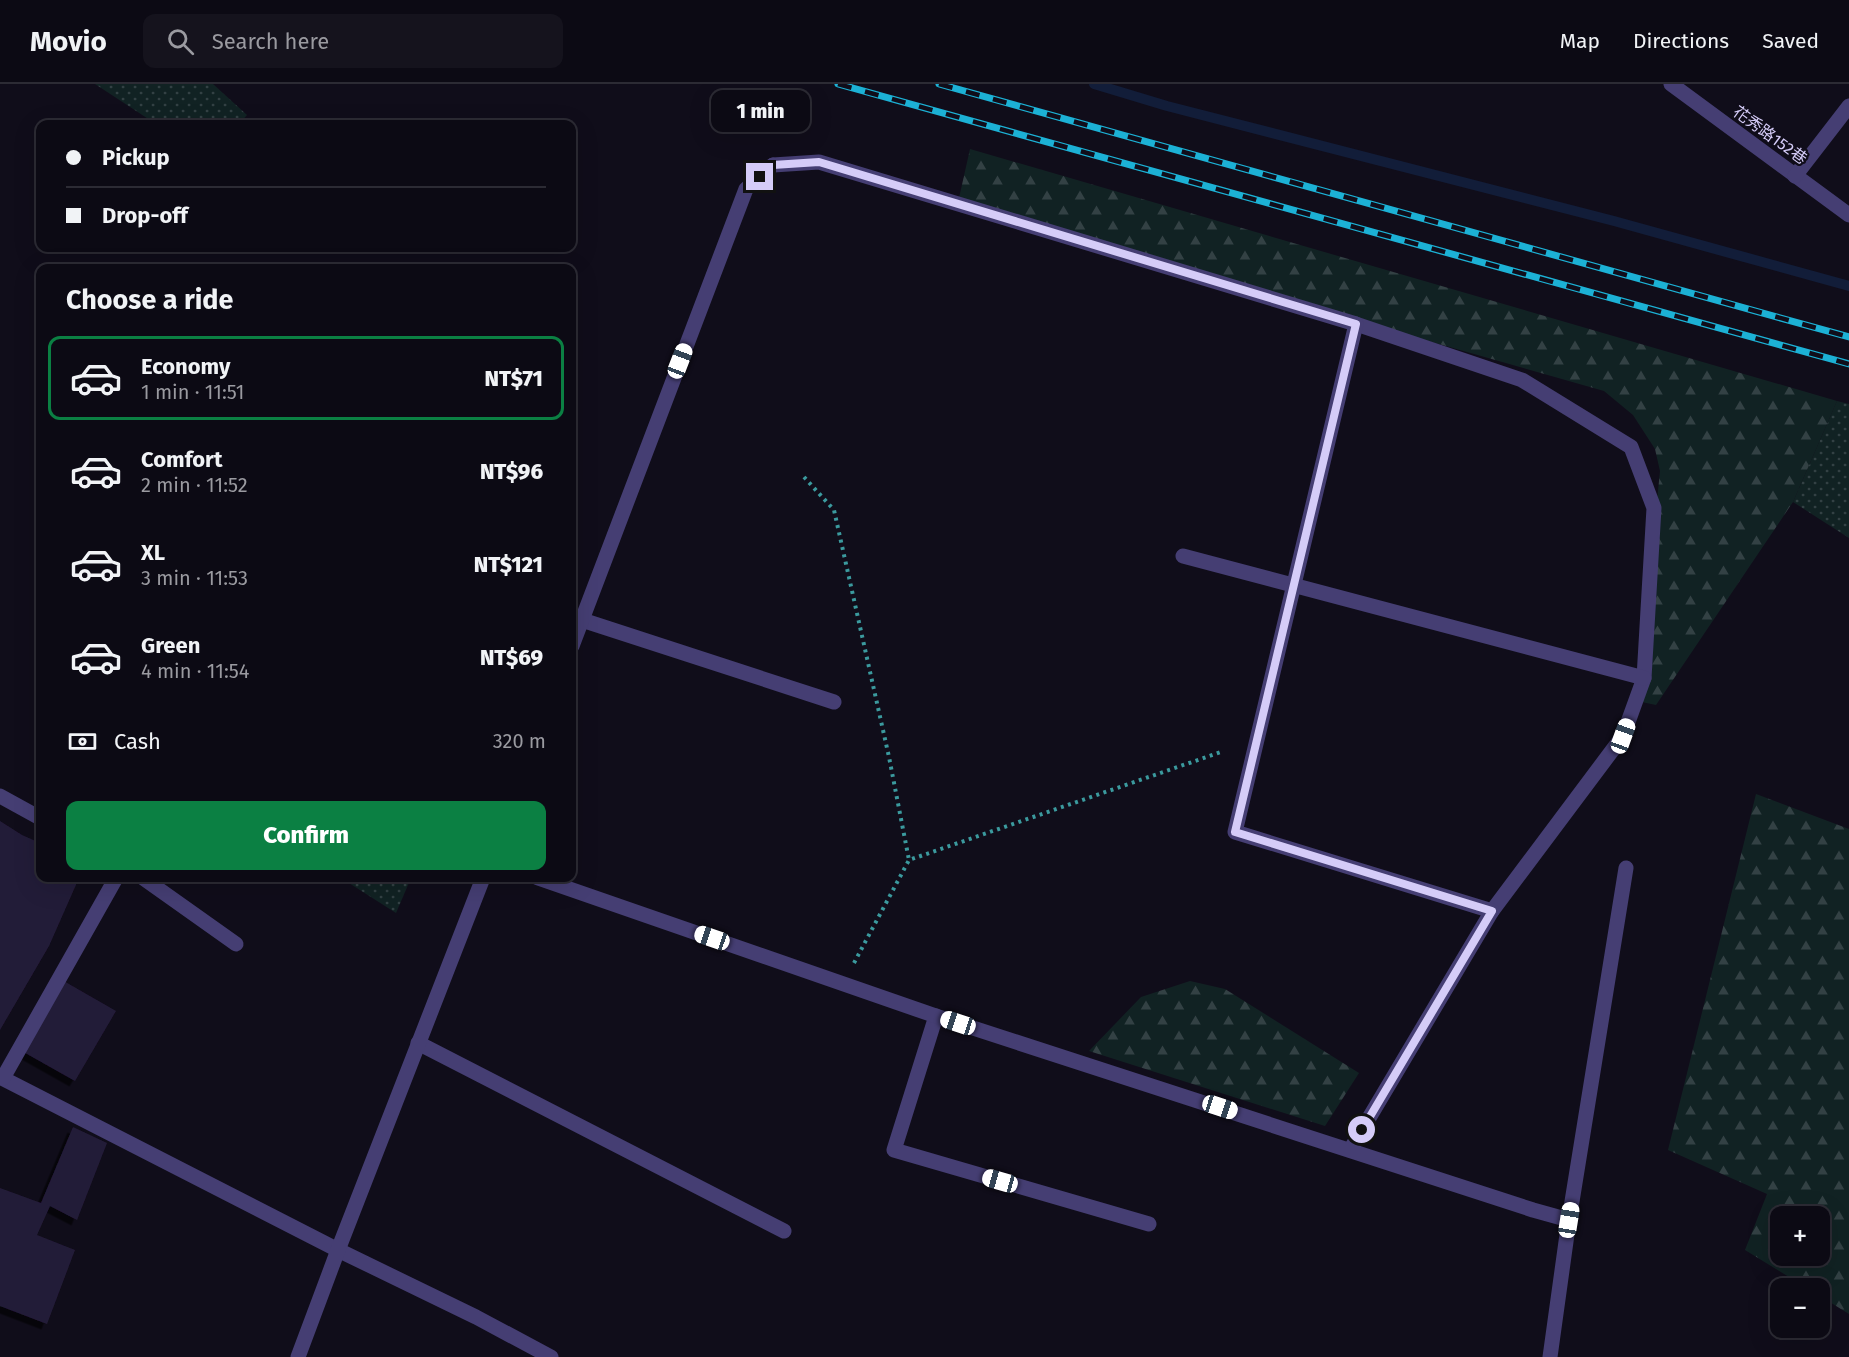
<!DOCTYPE html>
<html lang="en">
<head>
<meta charset="utf-8">
<style>
	body { margin:0; font-family:"Fira Sans","Noto Sans TC",sans-serif; background:#15131d; color:#f1f3f6; height:100vh; display:flex; flex-direction:column; font-size:22px; white-space:nowrap }
	* { box-sizing:border-box; margin:0 }
	p { font-size:20px; color:#9a9aa0 }
	.icon { flex:none; width:33px; height:33px; fill:none; stroke:currentColor; stroke-width:2; stroke-linecap:round; stroke-linejoin:round }
	.map { position:relative; flex:1; overflow:hidden }
	.side { position:absolute; left:36px; top:180px; width:540px; height:618px; display:flex; flex-direction:column; background:#0c0a14; border-radius:12px; box-shadow:0 6px 24px #0002,0 0 0 2px #2c2b34 }
	.side>* { flex:none }
	.top-card { position:absolute; left:36px; top:36px; width:540px; height:132px; border-radius:12px; box-shadow:0 6px 24px #0002,0 0 0 2px #2c2b34; display:grid; align-content:center; height:132px; padding:0 30px; background:#0c0a14 }
	.tools { position:absolute; left:1770px; top:1122px; display:grid; gap:12px }
	.tools a { display:grid; place-items:center; width:60px; height:60px; border-radius:12px; background:#0c0a14; box-shadow:0 6px 24px #0002,0 0 0 2px #2c2b34; font-size:30px }
	.end { position:absolute; width:27px; height:27px; margin:-14px; border:8px solid #d5ccf8; background:#111; box-shadow:0 0 0 3px #111 }
	.from { border-radius:50% }
	.bubble { position:absolute; height:42px; border-radius:12px; background:#0c0a14; box-shadow:0 6px 24px #0002,0 0 0 2px #2c2b34; font-size:20px; font-weight:800; line-height:42px; text-align:center }
	.car { position:absolute; width:18px; height:36px; margin:-18px -9px; border-radius:8px; box-shadow:0 0 4px 2px #0007; background:linear-gradient(#fff 24%,#345 0 40%,#fff 0 76%,#345 0 86%,#fff 0) }
	.top-card b { display:flex; align-items:center; gap:21px; height:57px; font-size:22px }
	.top-card b+b { border-top:2px solid #2c2b34 }
	.top-card i { width:15px; height:15px; background:#f1f3f6 }
	ul { padding:0; list-style:none }
	li { display:flex; align-items:center; gap:18px; height:84px; margin:0 12px 9px; padding:0 18px; border:3px solid transparent; border-radius:12px }
	li div { flex:1 }
	li b { display:block; font-size:22px }
	li em { font-style:normal; font-weight:800 }
	li.on { border-color:#0b8043 }
	li>.icon { width:54px; height:54px; stroke-width:1.5 }
	h2 { padding:0 30px; font-size:27px; line-height:72px }
	.pay { display:flex; align-items:center; gap:15px; height:66px; padding:0 30px; font-size:22px }
	.pay p { margin-inline-start:auto }
	.button { display:flex; gap:12px; margin-top:auto; padding:12px 30px }
	.button a { flex:1; height:69px; border-radius:12px; background:#0b8043; color:#fff; font-size:24px; font-weight:800; line-height:69px; text-align:center }
	header { display:flex; align-items:center; gap:36px; box-sizing:border-box; height:84px; padding:0 30px; background:#0c0a14; border-bottom:2px solid #2c2b34 }
	header strong { font-size:28px }
	nav { display:flex; gap:33px; margin-inline-start:auto; font-size:21px }
	.search { width:420px; height:54px; background:#15131d; display:flex; align-items:center; gap:15px; box-sizing:border-box; padding:0 21px; border-radius:12px; color:#9a9aa0; font-size:22px }
	.map>svg:first-child { display:block }
	.grass { fill:url(#grass-dots) }
	.forest { fill:url(#forest-firs); fill-rule:evenodd }
	.lines { fill:none; stroke-linecap:round; stroke-linejoin:round }
	.stream { stroke:#121d39; stroke-width:10 }
	.building { fill:#241b38; filter:url(#shadow) }
	.path { stroke:#3b9a9e; stroke-width:4; stroke-dasharray:3 4.5; stroke-linecap:butt }
	.lane { stroke:#453e73; stroke-width:15 }
	.street { stroke:#453e73; stroke-width:15 }
	.rail-casing { stroke:#1cb1d5; stroke-width:7 }
	.rail { stroke:#100d1a; stroke-width:4.5; stroke-dasharray:14; stroke-linecap:butt }
	.route { stroke:#d5ccf8; stroke-width:8 }
	.labels { text-anchor:middle; dominant-baseline:central; stroke-width:4.5; stroke-linejoin:round; paint-order:stroke }
	.street-label { font-size:16px; fill:#d5ccf8; stroke:#100d1a }
</style>
</head>
<body>
<header>
<strong>Movio</strong>
<div class="search"><svg class="icon" aria-label="search" viewBox="0 0 24 24"><circle cx="10" cy="10" r="6"/><path d="M15 15l6 6"/></svg>Search here</div>
<nav><a>Map</a><a>Directions</a><a>Saved</a></nav>
</header>
<div class="map">
<svg width="1849" height="1273" viewBox="0 0 1849 1273">
	<defs>
		<pattern id="grass-dots" width="8" height="8" patternUnits="userSpaceOnUse" patternTransform="scale(1.5)"><rect width="8" height="8" fill="#112223"/><path d="M2 2h.1M6 6h.1" fill="none" stroke="#334144" stroke-width="1.8" stroke-linecap="round"/></pattern>
		<pattern id="forest-firs" width="22" height="20" patternUnits="userSpaceOnUse" patternTransform="scale(1.5)"><rect width="22" height="20" fill="#112223"/><path d="M5 1l3.5 6h-7zM16 11l3.5 6h-7z" fill="#334144"/></pattern>
		<filter id="shadow"><feDropShadow dx="-5.5" dy="5.5" stdDeviation="0" flood-color="#0009"/></filter>
	</defs>
	<rect width="100%" height="100%" fill="#100d1a"/>
	<g class="grass">
		<path d="M95,0H213L247,31L239,40H156Z"/>
		<path d="M1837,317L1849,320V454L1793,418Z"/>
		<path d="M341,794H411L396,829Z"/>
	</g>
	<g class="forest">
		<path d="M970,65L1837,317L1793,418L1656,621L1637,617L1660,387L1655,365L1633,331L1604,307L957,123Z"/>
		<path d="M1756,710L1849,745V1230L1820,1212V1204H1807L1745,1166L1767,1110L1668,1066ZM1780,1132H1820V1172H1780Z"/>
		<path d="M1190,897L1225,905L1359,989L1325,1042L1089,967L1141,913Z"/>
	</g>
	<g class="lines">
		<path class="stream" d="M1094,0L1167,22L1614,137L1849,202"/>
	</g>
	<g class="building">
		<path d="M0,737L22,751L40,759V794H79L49,862L0,946Z"/>
		<path d="M62,896L116,927L75,997L20,966Z"/>
		<path d="M73,1043L107,1059L77,1136L50,1122L37,1151L75,1166L47,1240L0,1222V1104L41,1119Z"/>
	</g>
	<g class="lines">
		<g class="path">
			<path d="M804,393L834,426L889,673L909,776"/>
			<path d="M854,879L909,776L1221,668"/>
		</g>
		<g class="lane">
			<path d="M1671,0L1849,131"/>
			<path d="M773,81L819,78L1356,240L1522,296L1631,363L1654,424L1644,594L1623,652L1492,827L1350,1066"/>
			<path d="M1795,92L1849,22"/>
			<path d="M1356,240L1235,748L1492,827"/>
			<path d="M1183,472L1644,594"/>
			<path d="M582,536L834,618"/>
			<path d="M0,712L40,734"/>
			<path d="M143,794L236,860"/>
			<path d="M936,932L894,1066L1149,1140"/>
			<path d="M418,959L784,1147"/>
			<path d="M0,993L338,1166L476,1233L551,1273"/>
			<path d="M3,994L116,794"/>
			<path d="M1569,1136L1626,784"/>
		</g>
		<g class="street">
			<path d="M572,562L746,105L773,81"/>
			<path d="M538,794L936,932L1533,1126L1569,1136L1550,1273"/>
			<path d="M298,1273L338,1166L483,794"/>
		</g>
		<g class="rail-casing">
			<g id="rail">
				<path d="M838,0L1849,280"/>
				<path d="M939,0L1849,253"/>
			</g>
		</g>
		<use href="#rail" class="rail"/>
	</g>
	<g class="lines">
		<path class="route" d="M760,93L773,81L819,78L1356,240L1235,748L1492,827L1362,1046"/>
	</g>
	<g class="labels">
		<g class="street-label">
			<text transform="translate(1770 51) rotate(36)">花秀路152巷</text>
		</g>
	</g>
</svg>
<div class="tools">
<a>+</a>
<a>−</a>
</div>
<i class="end from" style="left:1362px;top:1046px"></i>
<i class="end" style="left:760px;top:93px"></i>
<div class="bubble" style="left:711px;top:6px;width:99px">1 min</div>
<i class="car" style="left:680px;top:277px;rotate:21deg"></i>
<i class="car" style="left:1623px;top:652px;rotate:20deg"></i>
<i class="car" style="left:712px;top:854px;rotate:289deg"></i>
<i class="car" style="left:958px;top:939px;rotate:288deg"></i>
<i class="car" style="left:1220px;top:1023px;rotate:108deg"></i>
<i class="car" style="left:1000px;top:1097px;rotate:286deg"></i>
<i class="car" style="left:1569px;top:1136px;rotate:9deg"></i>
<div class="top-card">
<b><i class="from"></i>Pickup</b>
<b><i></i>Drop-off</b>
</div>
<section class="side">
<h2>Choose a ride</h2>
<ul>
<li class="on"><svg class="icon" aria-label="car" viewBox="0 0 24 24"><path d="M5 17H2v-5l4-1 3-4h7l3 4 3 1v5h-3M9 17h6M6 11h13"/><circle cx="7" cy="17" r="2"/><circle cx="17" cy="17" r="2"/></svg><div><b>Economy</b><p>1 min · 11:51</p></div><em>NT$71</em></li>
<li><svg class="icon" aria-label="car" viewBox="0 0 24 24"><path d="M5 17H2v-5l4-1 3-4h7l3 4 3 1v5h-3M9 17h6M6 11h13"/><circle cx="7" cy="17" r="2"/><circle cx="17" cy="17" r="2"/></svg><div><b>Comfort</b><p>2 min · 11:52</p></div><em>NT$96</em></li>
<li><svg class="icon" aria-label="car" viewBox="0 0 24 24"><path d="M5 17H2v-5l4-1 3-4h7l3 4 3 1v5h-3M9 17h6M6 11h13"/><circle cx="7" cy="17" r="2"/><circle cx="17" cy="17" r="2"/></svg><div><b>XL</b><p>3 min · 11:53</p></div><em>NT$121</em></li>
<li><svg class="icon" aria-label="car" viewBox="0 0 24 24"><path d="M5 17H2v-5l4-1 3-4h7l3 4 3 1v5h-3M9 17h6M6 11h13"/><circle cx="7" cy="17" r="2"/><circle cx="17" cy="17" r="2"/></svg><div><b>Green</b><p>4 min · 11:54</p></div><em>NT$69</em></li>
</ul>
<div class="pay"><svg class="icon" aria-label="cash" viewBox="0 0 24 24"><path d="M3 7h18v10H3z"/><circle cx="12" cy="12" r="2"/></svg>Cash<p>320 m</p></div>
<div class="button"><a>Confirm</a></div>
</section>
</div>
</body>
</html>
